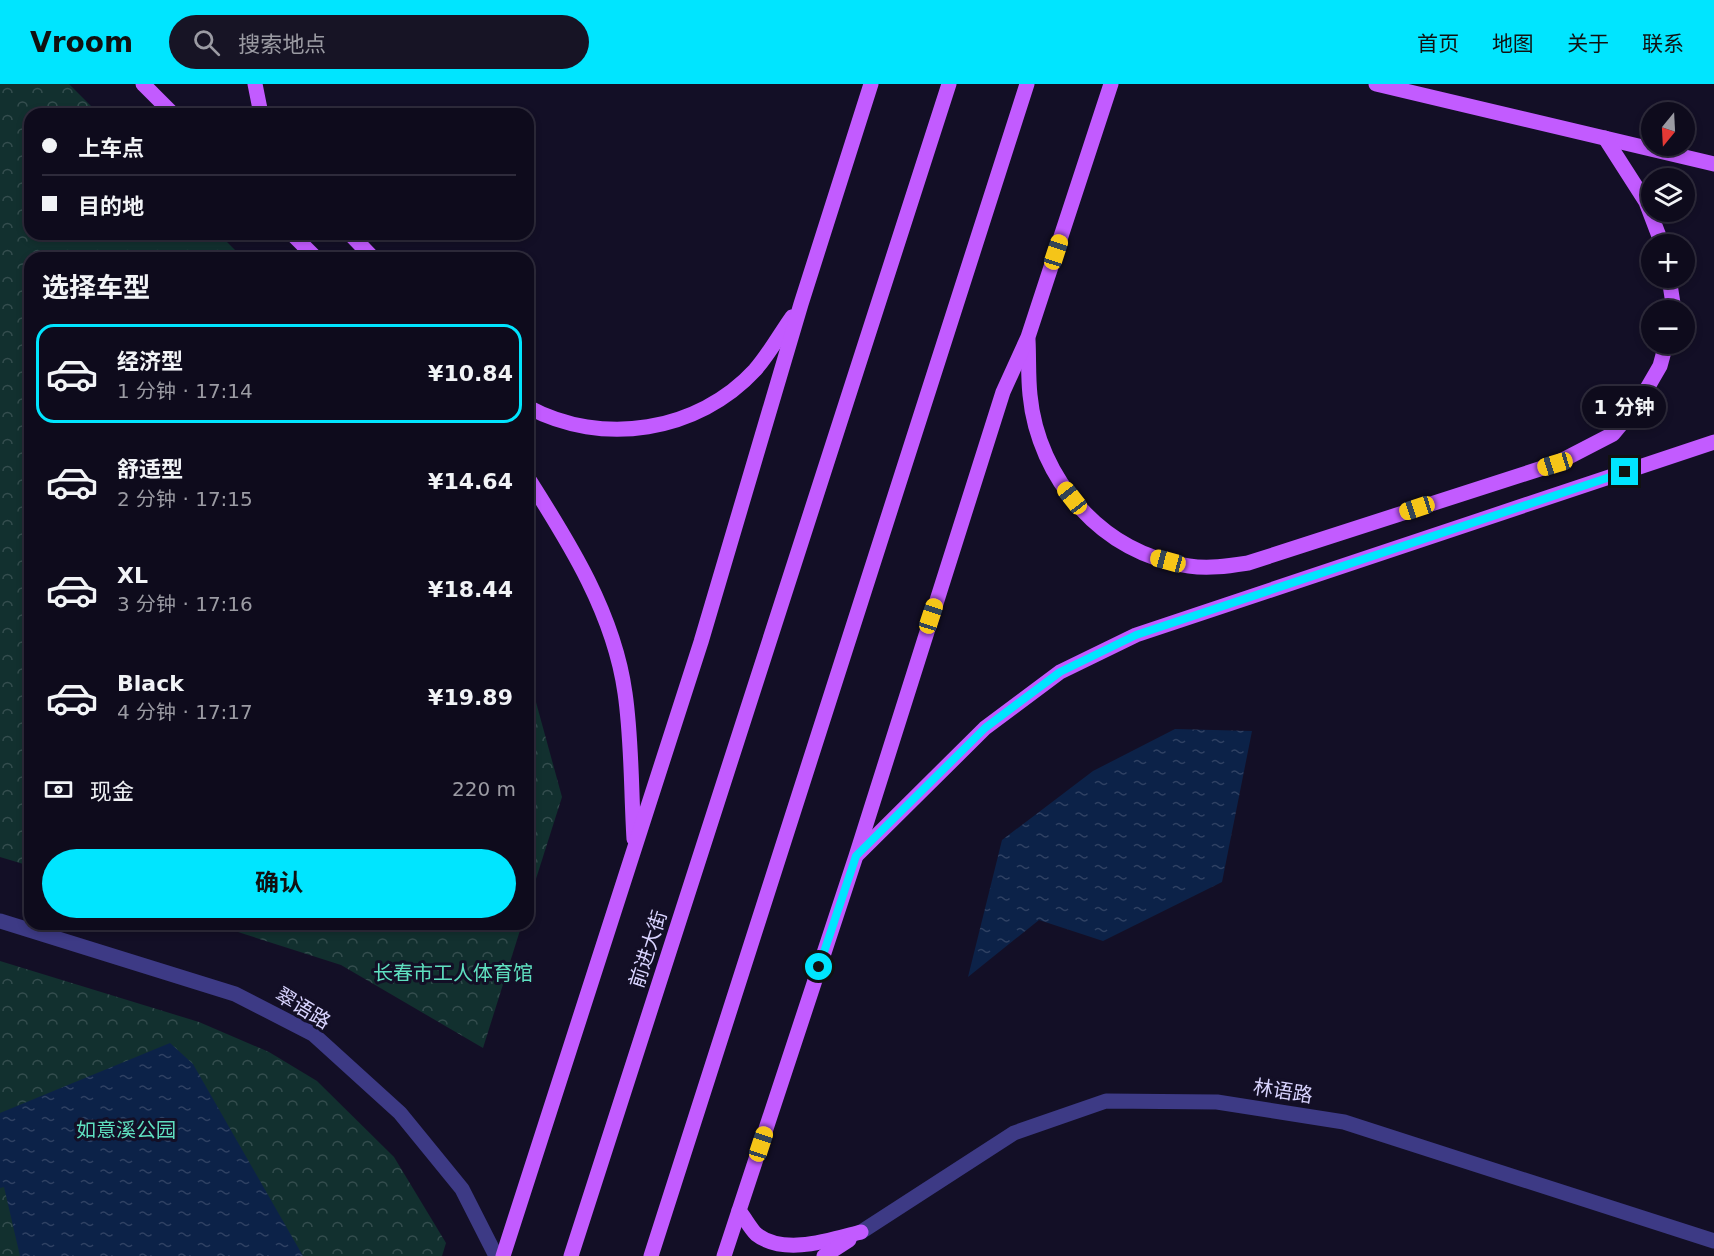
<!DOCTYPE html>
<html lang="zh">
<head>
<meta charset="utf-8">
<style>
	body { margin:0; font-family:"DejaVu Sans","Noto Sans SC",sans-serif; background:#171425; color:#f1f3f6; height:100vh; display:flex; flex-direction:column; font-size:22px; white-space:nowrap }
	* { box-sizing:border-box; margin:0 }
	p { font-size:20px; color:#9b9ba3 }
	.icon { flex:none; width:33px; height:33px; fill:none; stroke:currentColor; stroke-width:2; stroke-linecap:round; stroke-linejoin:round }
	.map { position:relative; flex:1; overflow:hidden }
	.details { position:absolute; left:24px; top:168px; width:510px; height:678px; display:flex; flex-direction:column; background:#0e0b1c; border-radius:18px; box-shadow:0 3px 9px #0003,0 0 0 2px #2e2b3b }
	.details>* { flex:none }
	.guide { position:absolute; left:24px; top:24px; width:510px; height:132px; border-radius:18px; box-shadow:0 3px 9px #0003,0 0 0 2px #2e2b3b; display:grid; align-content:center; height:132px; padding:0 18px; background:#0e0b1c }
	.needle { width:39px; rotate:198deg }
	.controls { position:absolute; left:1641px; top:18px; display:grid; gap:12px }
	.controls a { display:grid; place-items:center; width:54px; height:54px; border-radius:50%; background:#0e0b1c; box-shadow:0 3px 9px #0003,0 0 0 2px #2e2b3b; font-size:30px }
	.end { position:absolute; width:27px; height:27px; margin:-14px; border:8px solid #00e5ff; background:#111; box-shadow:0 0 0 3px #111 }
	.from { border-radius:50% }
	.bubble { position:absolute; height:42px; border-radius:21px; background:#0e0b1c; box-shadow:0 3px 9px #0003,0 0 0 2px #2e2b3b; font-size:20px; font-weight:700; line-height:42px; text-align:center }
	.car { position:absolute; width:18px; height:36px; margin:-18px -9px; border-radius:8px; box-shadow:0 0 4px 2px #0007; background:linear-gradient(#f5c518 24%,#345 0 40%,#f5c518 0 76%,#345 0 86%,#f5c518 0) }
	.guide b { display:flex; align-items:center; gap:21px; height:57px; font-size:22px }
	.guide b+b { border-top:2px solid #2e2b3b }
	.guide i { width:15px; height:15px; background:#f1f3f6 }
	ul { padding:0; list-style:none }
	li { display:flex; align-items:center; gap:18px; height:99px; margin:0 12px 9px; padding:0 6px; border:3px solid transparent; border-radius:18px }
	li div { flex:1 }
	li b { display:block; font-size:22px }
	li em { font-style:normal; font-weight:700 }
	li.selected { border-color:#00e5ff }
	li>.icon { width:54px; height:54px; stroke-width:1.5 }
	h2 { padding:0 18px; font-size:27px; line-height:72px }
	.pay { display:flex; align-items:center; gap:15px; height:66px; padding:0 18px; font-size:22px }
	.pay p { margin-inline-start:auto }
	.cta { display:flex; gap:12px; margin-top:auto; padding:12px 18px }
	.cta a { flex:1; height:69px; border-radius:36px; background:#00e5ff; color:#111; font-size:24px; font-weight:700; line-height:69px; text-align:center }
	header { display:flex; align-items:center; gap:36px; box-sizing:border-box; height:84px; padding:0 30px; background:#00e5ff; color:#111 }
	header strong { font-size:28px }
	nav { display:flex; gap:33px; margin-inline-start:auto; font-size:21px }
	.search { width:420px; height:54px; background:#171425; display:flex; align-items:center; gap:15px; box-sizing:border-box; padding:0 21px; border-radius:33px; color:#9b9ba3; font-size:22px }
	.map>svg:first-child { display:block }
	.forest { fill:url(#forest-crowns) }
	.water { fill:url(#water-ripples) }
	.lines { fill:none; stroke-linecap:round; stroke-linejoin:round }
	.minor { stroke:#3d3a85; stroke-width:15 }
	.major { stroke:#c25bff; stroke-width:15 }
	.route { stroke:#00e5ff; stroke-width:8 }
	.labels { text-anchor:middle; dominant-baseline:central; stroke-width:6; stroke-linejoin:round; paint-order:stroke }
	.street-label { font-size:20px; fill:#d9d4ff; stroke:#130f26 }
	.park-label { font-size:20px; fill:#5fe0c0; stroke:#130f26 }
</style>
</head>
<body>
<header>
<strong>Vroom</strong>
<div class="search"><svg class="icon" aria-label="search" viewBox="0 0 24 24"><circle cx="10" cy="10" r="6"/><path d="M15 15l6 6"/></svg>搜索地点</div>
<nav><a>首页</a><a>地图</a><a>关于</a><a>联系</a></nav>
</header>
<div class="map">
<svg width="1714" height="1172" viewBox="0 0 1714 1172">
	<defs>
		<pattern id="forest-crowns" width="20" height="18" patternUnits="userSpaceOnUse" patternTransform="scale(1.5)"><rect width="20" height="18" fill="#12302f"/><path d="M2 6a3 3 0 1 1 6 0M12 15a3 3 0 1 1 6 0" fill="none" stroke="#344d4e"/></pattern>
		<pattern id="water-ripples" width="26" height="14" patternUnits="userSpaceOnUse" patternTransform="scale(1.5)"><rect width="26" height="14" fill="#0c2248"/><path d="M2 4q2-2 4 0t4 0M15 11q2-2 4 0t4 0" fill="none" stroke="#2f4163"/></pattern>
	</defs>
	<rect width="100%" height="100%" fill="#130f26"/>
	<g class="forest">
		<path d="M0,0H69L99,30H30V150H219L243,174H30V782L0,773Z"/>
		<path d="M528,589L562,713L528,820Z"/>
		<path d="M213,840H522L483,964L341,881Z"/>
		<path d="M0,877L199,938L269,968L317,997L394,1073L446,1159L442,1172H0Z"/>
	</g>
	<g class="water">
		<path d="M1175,645L1252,647L1222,798L1103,857L1039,836L968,893L1002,756L1093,687Z"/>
		<path d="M170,959L193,980L303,1172H20L4,1103L0,1104V1029Z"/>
	</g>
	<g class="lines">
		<g class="minor">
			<path d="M0,837L235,910L313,950L400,1029L462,1105L496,1172"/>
			<path d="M861,1148L1014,1049L1106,1017L1217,1018L1344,1038L1714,1157"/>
		</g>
		<g class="major">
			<path d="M143,0L173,30"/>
			<path d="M255,0L261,30"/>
			<path d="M1376,0L1714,80"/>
			<path d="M1605,54L1646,118L1662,160"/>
			<path d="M292,150L316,174"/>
			<path d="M350,150L373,174"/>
			<path d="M1669,194L1674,226"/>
			<path d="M1028,256C1029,274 1028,293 1030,311C1038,395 1103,471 1189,482C1209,485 1228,482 1248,479L1555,380L1613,350L1638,320L1660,282L1666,260"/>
			<path d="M528,323C602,363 698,348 755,286C769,270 780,250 792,233"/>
			<path d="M528,394C570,460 614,530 625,609C632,657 631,707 634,755"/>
			<path d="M858,770L985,644L1060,588L1136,551L1714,358"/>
			<path d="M739,1127C745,1134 750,1144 756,1150C784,1172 830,1156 861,1148"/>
			<path d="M503,1172L701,558L801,220L871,0"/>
			<path d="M571,1172L949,0"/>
			<path d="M651,1172L1027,0"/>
			<path d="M724,1172L856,772L1003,308L1028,253L1111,0"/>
			<path d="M824,1172L849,1156"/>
		</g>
	</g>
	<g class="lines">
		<path class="route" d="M819,883L856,772L985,644L1060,588L1136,551L1625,388"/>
	</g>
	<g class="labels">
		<g class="street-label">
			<text transform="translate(648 865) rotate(-72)">前进大街</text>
			<text transform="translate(303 924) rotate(31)">翠语路</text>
			<text transform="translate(1283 1007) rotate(9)">林语路</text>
		</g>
		<g class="park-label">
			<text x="453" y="889">长春市工人体育馆</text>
			<text x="126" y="1046">如意溪公园</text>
		</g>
	</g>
</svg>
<div class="controls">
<a><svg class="needle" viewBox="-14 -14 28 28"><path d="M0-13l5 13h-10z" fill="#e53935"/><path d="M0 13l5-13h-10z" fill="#9b9ba3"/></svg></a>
<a><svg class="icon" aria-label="layers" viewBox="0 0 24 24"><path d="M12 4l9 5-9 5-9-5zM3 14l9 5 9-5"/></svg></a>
<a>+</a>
<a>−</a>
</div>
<i class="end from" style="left:819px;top:883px"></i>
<i class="end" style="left:1625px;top:388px"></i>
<div class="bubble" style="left:1582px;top:302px;width:84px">1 分钟</div>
<i class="car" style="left:1056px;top:168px;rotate:18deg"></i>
<i class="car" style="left:1555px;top:380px;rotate:253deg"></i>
<i class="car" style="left:1072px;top:414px;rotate:322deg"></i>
<i class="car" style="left:1417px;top:424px;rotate:252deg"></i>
<i class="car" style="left:1168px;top:477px;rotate:285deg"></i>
<i class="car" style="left:931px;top:532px;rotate:18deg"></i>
<i class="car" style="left:761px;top:1060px;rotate:18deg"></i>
<div class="guide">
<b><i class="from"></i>上车点</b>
<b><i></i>目的地</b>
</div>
<section class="details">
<h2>选择车型</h2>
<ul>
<li class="selected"><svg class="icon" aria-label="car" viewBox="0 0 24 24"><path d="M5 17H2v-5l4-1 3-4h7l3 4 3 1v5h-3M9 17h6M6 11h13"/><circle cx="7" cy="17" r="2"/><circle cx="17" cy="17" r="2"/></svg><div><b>经济型</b><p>1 分钟 · 17:14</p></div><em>¥10.84</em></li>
<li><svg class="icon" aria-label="car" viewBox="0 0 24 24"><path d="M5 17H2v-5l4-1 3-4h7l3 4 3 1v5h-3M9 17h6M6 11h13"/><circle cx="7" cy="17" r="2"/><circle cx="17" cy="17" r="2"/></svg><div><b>舒适型</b><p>2 分钟 · 17:15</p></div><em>¥14.64</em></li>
<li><svg class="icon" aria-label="car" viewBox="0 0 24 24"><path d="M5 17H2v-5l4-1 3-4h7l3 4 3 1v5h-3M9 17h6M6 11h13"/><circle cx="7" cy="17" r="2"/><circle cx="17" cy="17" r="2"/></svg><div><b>XL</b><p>3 分钟 · 17:16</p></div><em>¥18.44</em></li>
<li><svg class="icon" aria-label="car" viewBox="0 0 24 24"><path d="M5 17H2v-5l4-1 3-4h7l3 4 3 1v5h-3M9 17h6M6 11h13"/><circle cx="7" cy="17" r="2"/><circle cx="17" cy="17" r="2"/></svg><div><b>Black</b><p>4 分钟 · 17:17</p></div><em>¥19.89</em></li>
</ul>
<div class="pay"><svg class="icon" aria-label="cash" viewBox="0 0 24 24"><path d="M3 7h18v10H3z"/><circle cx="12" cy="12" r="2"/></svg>现金<p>220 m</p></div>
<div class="cta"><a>确认</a></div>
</section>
</div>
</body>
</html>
